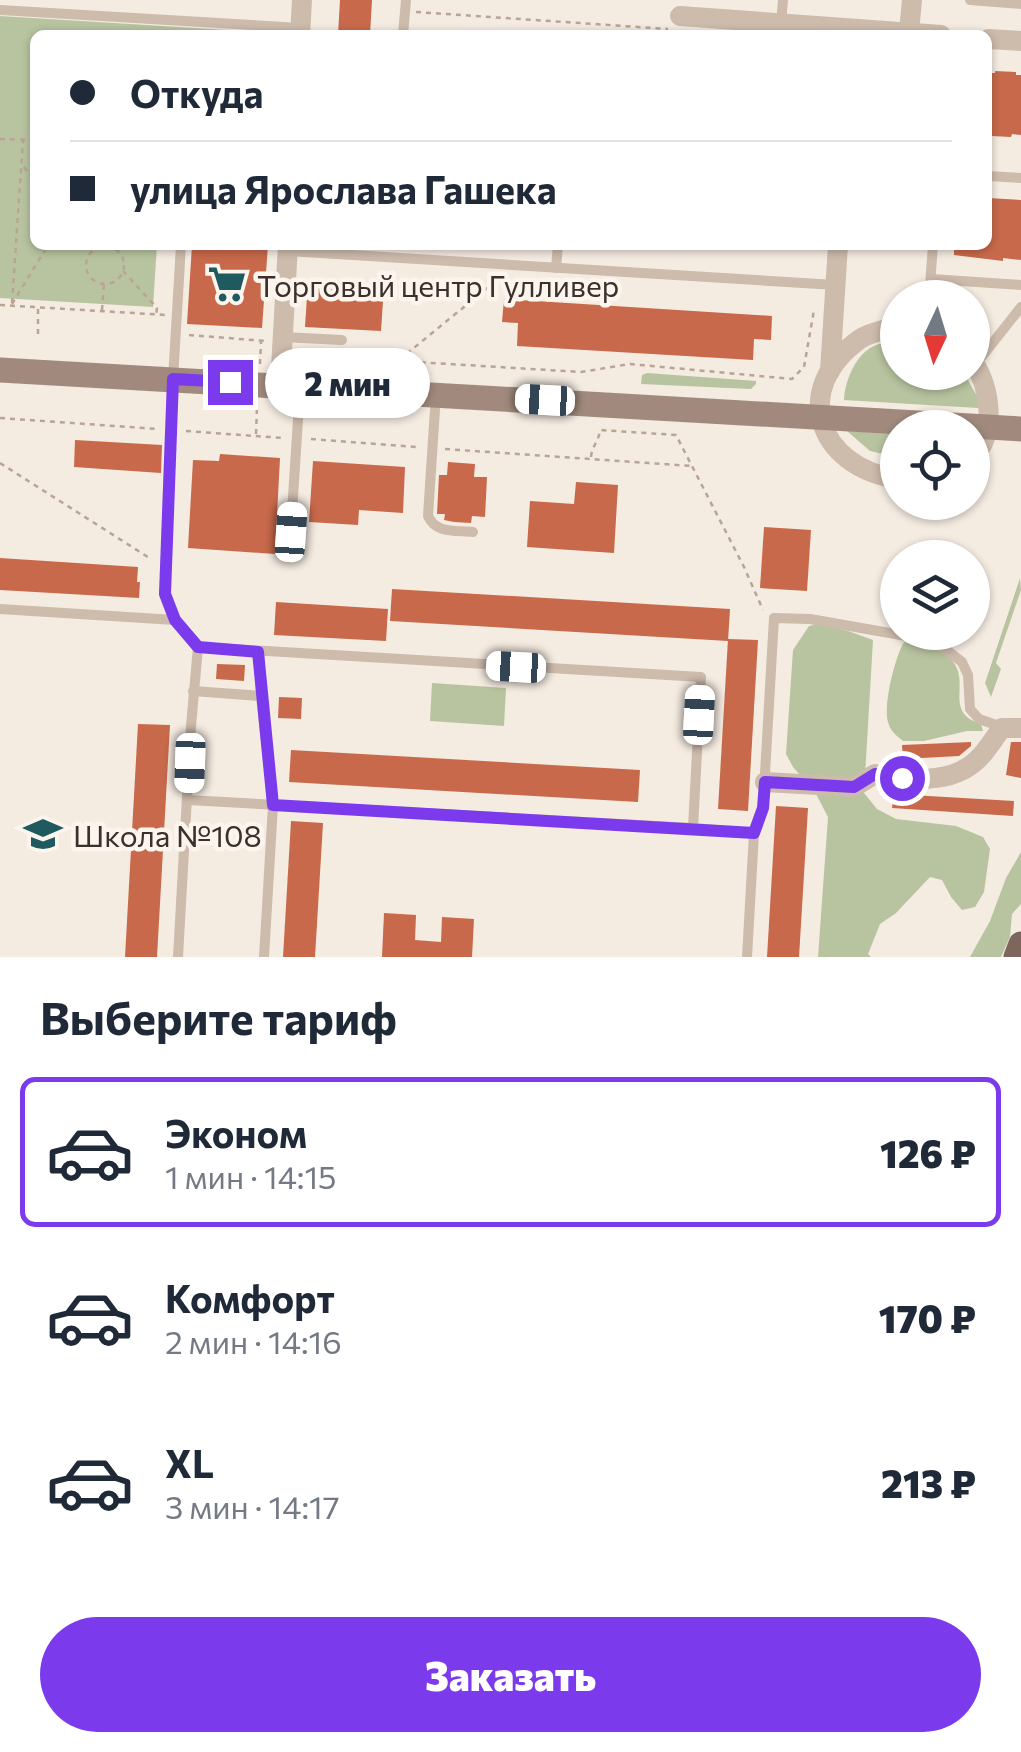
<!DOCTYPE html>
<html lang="ru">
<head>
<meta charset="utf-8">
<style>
	body { margin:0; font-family:Commissioner,sans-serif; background:#f2f2f3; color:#1f2937; height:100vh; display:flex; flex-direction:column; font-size:38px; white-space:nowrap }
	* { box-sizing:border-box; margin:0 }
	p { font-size:32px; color:#747a83 }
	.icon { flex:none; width:55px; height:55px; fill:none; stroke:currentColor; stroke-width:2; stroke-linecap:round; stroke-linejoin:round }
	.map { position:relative; height:957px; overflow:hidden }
	.panel { display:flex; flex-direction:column; background:#fff; flex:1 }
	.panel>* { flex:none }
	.top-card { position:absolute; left:30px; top:30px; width:962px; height:220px; border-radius:15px; box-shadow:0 2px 8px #0004; display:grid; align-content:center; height:220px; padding:0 40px; background:#fff }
	.needle { width:65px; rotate:184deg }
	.fabs { position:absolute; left:880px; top:280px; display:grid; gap:20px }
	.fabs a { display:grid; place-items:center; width:110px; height:110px; border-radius:50%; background:#fff; box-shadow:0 2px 8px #0004; font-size:50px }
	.end { position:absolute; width:45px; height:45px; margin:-22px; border:12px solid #7c3aed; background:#fff; box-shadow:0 0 0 5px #fff }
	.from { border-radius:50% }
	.bubble { position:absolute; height:70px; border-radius:35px; background:#fff; box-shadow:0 2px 8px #0004; font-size:32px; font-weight:800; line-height:70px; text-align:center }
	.car { position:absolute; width:30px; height:60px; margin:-30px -15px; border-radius:12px; box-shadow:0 0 8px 2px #0007; background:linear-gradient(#fff 24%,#345 0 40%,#fff 0 76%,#345 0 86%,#fff 0) }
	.top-card b { display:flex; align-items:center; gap:35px; height:95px; font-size:38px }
	.top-card b+b { border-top:2px solid #e0e1e3 }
	.top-card i { width:25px; height:25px; background:#1f2937 }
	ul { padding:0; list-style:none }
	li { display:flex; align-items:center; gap:30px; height:150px; margin:0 20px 15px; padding:0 20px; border:5px solid transparent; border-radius:15px }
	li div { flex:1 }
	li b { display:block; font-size:38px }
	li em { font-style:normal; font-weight:800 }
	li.current { border-color:#7c3aed }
	li>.icon { width:90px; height:90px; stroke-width:1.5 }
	h2 { padding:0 40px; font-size:45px; line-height:120px }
	.primary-button { display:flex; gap:20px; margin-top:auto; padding:20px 40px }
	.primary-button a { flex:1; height:115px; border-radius:60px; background:#7c3aed; color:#fff; font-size:40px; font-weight:800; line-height:115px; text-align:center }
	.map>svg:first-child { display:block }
	.green { fill:#b8c4a0 }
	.building { fill:#c8694b }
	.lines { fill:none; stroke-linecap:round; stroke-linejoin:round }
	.path { stroke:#b9a596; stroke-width:2.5; stroke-dasharray:5 5; stroke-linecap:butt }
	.lane { stroke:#cdbbac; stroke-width:10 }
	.street { stroke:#cdbbac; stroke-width:20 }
	.secondary { stroke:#a18a7d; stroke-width:25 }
	.primary { stroke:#7d675c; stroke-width:25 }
	.route { stroke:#7c3aed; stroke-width:12 }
	.labels { text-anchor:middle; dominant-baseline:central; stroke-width:9; stroke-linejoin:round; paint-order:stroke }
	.poi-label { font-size:30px; fill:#3b302b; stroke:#fbf5ee; text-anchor:start }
</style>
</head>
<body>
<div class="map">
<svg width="1021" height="957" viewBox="0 0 1021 957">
	<rect width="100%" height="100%" fill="#f4ebe1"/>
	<g class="green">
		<path d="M0,16L291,34L35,35V245H157L153,307L0,298Z"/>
		<path d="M896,343L898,372L964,373L978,398V408L844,400C845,380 857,350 879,344C881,344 895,343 896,343Z"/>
		<path d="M647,373L756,381V384L751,389L641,384L642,375Z"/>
		<path d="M847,431L897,433V457L870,451Z"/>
		<path d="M1020,578L1021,590L996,663L1001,669L991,697L985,683Z"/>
		<path d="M819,624L848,631L873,640L864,793L877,809L896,819L956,826L983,837L990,849L984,892L975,907L962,910L951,897L942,880L930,877L896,913L880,924L868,954L871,957H818L828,817L815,792L793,767L786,754L793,650L809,626Z"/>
		<path d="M904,642C914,644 926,644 936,649C984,672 936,710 981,724L983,731H967L924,741H903C897,736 890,731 888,722C883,705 895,657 904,642Z"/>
		<path d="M432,683L506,688L504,726L430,721Z"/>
		<path d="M1021,852V904L1012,914L1010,937L1001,957H970L990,921L1006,878Z"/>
	</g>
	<g class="building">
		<path d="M340,0H372L370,35H338Z"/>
		<path d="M995,71L1016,72V75H1021V135L1012,134L1011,137L991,136V133L988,132V73H995Z"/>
		<path d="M988,198L1021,200V260L1003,258V261L954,255V245H988Z"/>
		<path d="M192,245H268L262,328L187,324Z"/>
		<path d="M308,281L384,286L381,331L305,327Z"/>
		<path d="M504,299L772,316L771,340L754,339L753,360L517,346L518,323L502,322Z"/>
		<path d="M75,440L162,445L161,473L74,467Z"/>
		<path d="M220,454L280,458L275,554L188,548L193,460L219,461Z"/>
		<path d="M313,461L405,467L403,513L359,510L358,525L309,522Z"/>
		<path d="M448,462L475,464L474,477H487L485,517L472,516L471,523L454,522L444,520L445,514H437L439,475H447Z"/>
		<path d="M576,482L618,485L614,553L527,547L530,501L574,504Z"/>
		<path d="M764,527L811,530L807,591L760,588Z"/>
		<path d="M0,558L138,567L137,582H140L139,598L0,590Z"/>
		<path d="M392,589L730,609L728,641L390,621Z"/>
		<path d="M276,602L388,609L386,641L274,635Z"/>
		<path d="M728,639L758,640L748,811L718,809Z"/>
		<path d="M217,664L245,665L244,681L216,679Z"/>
		<path d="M279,697L302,698L301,719L278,718Z"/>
		<path d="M138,724L170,725L157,957H125Z"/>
		<path d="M971,742V746L959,756L903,759L902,745Z"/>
		<path d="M1011,742H1021V778L1006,775Z"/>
		<path d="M291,750L640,770L638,802L289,782Z"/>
		<path d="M894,794L1014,801L1013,816L892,808Z"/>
		<path d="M776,806L808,808L799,957H767Z"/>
		<path d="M291,821L323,823L315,957H283Z"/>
		<path d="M384,913L416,915L415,940L441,942L442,917L474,919L472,957H382Z"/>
	</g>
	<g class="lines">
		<g class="path">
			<path d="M416,12L668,29"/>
			<path d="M0,139L35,140"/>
			<path d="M24,167L35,182"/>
			<path d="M83,245L89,252"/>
			<circle cx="105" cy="265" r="19"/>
			<path d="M123,271L157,308L156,315"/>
			<path d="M12,303L23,140"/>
			<path d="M12,304L48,245"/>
			<path d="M0,305L166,315"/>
			<path d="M102,310L104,284"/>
			<path d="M38,334V309"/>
			<path d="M189,335L266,341"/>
			<path d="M301,355L581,372L630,364L792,379L804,367L814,310"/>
			<path d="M399,360L497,280"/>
			<path d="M260,364L261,342"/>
			<path d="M0,418L158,429"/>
			<path d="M186,431L283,438"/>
			<path d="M256,434L257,407"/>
			<path d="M311,439L417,447"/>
			<path d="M445,449L692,466"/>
			<path d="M591,457C592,446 599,441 600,430L676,435L744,567L763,610"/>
			<path d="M0,463L151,559"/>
		</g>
		<g class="lane">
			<path d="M970,0L1021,4"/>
			<path d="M0,10L300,28"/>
			<path d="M403,35L406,0"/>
			<path d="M780,35L783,0"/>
			<path d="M988,176L1021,178"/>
			<path d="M288,251L835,285"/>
			<path d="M556,268L558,245"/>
			<path d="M931,279L1021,285"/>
			<path d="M929,298L933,245"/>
			<path d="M283,337L342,340"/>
			<path d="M976,364L1021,307"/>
			<path d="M436,394L428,516C436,534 455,530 473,532"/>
			<path d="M290,544L300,388"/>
			<path d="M0,609L175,620"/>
			<path d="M198,647L701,677L693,828L754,833L747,957"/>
			<path d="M259,652L261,696"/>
			<path d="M193,691L261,696L273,805L264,957"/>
			<path d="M188,800L693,828"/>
			<path d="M754,833L763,808L774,618L810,619L935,641L962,662L968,675L970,709L979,719L1002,727"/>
			<path d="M178,957L191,726L198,647L175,620L165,594L173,379L181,245"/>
		</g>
		<g class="street">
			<path d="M680,16L941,35"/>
			<path d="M909,32L912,0"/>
			<path d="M300,35L302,0"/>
			<path d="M988,39L1021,41"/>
			<path d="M898,326C885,330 871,332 860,339C790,389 817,467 898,479"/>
			<path d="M972,360C990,386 998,434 972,458"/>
			<path d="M830,371L838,245"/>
			<path d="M280,385L288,245"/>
			<path d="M765,782L854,787L875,774C908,780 951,785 977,760C987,751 994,738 1002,728H1021"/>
		</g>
		<path class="secondary" d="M0,370L1021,429"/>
		<path class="primary" d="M1016,957L1021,944"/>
	</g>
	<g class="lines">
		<path class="route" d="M230,382L173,379L165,594L175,620L198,647L258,652L273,805L754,833L763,808L765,782L854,787L875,774L902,778"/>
	</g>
	<defs>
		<g id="supermarket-bare" transform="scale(3)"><path d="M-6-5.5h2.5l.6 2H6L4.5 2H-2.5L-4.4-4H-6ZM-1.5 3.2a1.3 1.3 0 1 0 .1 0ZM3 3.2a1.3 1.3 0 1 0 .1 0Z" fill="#1f5a5e" stroke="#fbf5ee" stroke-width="2.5" paint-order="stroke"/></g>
		<g id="school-bare" transform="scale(3)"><path d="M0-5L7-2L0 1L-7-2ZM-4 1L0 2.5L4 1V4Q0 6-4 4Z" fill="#1f5a5e" stroke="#fbf5ee" stroke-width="2.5" paint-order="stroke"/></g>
	</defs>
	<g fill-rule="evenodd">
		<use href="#supermarket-bare" x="227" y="284"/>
		<use href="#school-bare" x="43" y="834"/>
	</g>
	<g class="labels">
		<g class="poi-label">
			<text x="257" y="284">Торговый центр Гулливер</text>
			<text x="73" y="834">Школа №108</text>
		</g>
	</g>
</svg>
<div class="fabs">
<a><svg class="needle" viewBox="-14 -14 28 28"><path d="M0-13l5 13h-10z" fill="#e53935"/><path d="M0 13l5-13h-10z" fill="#747a83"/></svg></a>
<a><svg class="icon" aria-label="locate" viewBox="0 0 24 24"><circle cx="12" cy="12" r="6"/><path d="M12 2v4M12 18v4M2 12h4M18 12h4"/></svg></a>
<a><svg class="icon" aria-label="layers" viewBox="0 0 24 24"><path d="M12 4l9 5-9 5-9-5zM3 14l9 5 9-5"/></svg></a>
</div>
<i class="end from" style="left:902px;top:778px"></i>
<i class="end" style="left:230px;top:382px"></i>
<div class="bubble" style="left:265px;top:348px;width:165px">2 мин</div>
<i class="car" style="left:545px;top:400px;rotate:273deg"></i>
<i class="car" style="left:291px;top:532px;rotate:4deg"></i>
<i class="car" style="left:516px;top:667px;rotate:273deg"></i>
<i class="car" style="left:699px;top:715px;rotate:3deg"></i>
<i class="car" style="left:190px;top:763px;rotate:182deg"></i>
<div class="top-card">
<b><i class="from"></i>Откуда</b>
<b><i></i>улица Ярослава Гашека</b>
</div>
</div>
<section class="panel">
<h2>Выберите тариф</h2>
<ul>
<li class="current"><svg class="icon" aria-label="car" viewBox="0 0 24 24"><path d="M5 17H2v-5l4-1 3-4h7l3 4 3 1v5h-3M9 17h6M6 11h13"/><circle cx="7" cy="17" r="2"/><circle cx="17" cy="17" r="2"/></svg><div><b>Эконом</b><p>1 мин · 14:15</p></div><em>126 ₽</em></li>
<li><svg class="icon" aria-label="car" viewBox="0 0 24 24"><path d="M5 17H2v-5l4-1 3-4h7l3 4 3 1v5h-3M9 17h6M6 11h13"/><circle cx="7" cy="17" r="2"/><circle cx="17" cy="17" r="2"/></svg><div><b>Комфорт</b><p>2 мин · 14:16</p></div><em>170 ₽</em></li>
<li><svg class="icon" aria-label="car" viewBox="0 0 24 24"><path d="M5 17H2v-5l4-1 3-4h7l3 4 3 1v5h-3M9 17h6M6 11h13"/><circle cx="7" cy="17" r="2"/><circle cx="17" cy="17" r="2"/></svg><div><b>XL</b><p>3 мин · 14:17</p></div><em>213 ₽</em></li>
</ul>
<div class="primary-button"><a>Заказать</a></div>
</section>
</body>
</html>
